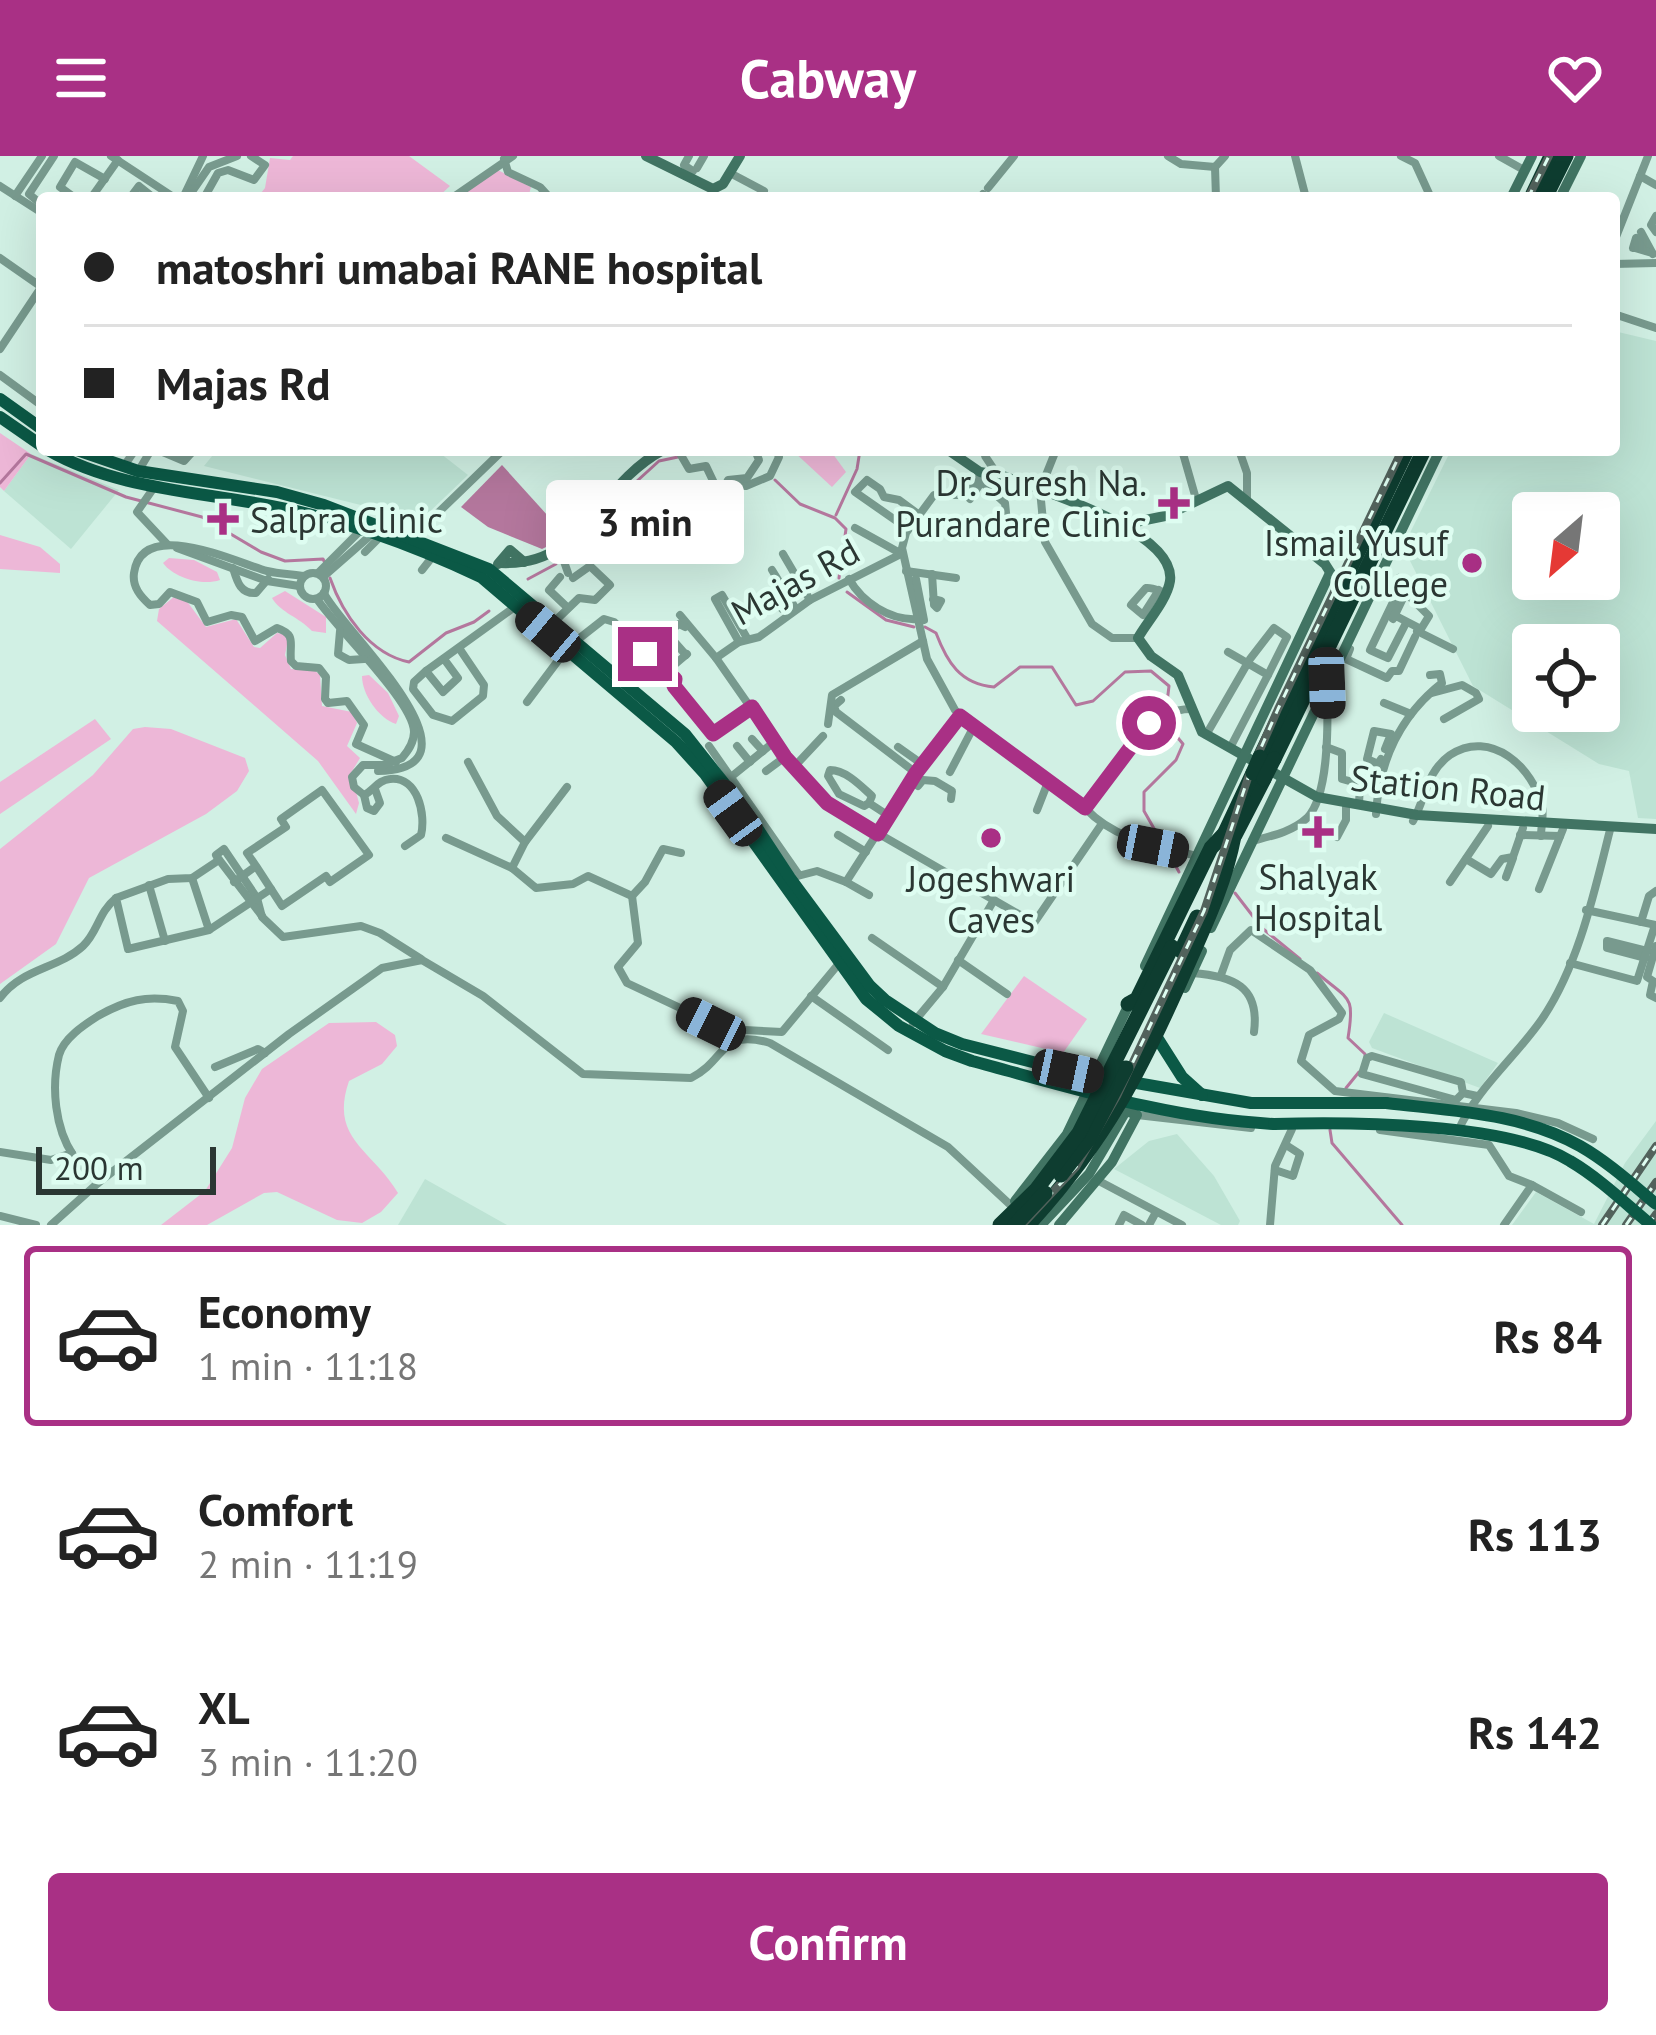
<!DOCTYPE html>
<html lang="en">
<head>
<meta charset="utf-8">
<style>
	body { margin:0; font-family:"PT Sans",sans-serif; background:#f2f2f2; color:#222; height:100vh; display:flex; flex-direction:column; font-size:45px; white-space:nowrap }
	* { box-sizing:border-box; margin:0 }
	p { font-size:39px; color:#767676 }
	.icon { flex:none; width:66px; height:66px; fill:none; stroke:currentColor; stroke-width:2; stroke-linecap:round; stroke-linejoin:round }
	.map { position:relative; height:1069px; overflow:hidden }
	.drawer { display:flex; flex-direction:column; background:#fff; flex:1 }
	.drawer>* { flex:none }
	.guide { position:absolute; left:36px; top:36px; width:1584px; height:264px; border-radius:12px; box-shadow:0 12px 48px #0002; display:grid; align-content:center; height:264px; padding:0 48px; background:#fff }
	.needle { width:78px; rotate:208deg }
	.controls { position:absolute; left:1512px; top:336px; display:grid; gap:24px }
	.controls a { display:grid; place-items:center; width:108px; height:108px; border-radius:12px; background:#fff; box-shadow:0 12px 48px #0002; font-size:60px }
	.scale { position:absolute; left:36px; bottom:30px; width:180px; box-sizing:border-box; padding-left:12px; border:6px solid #2b3733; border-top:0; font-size:33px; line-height:42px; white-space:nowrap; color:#2b3733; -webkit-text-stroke:9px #defdf1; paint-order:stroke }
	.end { position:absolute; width:54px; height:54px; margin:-27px; border:15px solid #a93085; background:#fff; box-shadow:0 0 0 6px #fff }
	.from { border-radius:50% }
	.bubble { position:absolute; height:84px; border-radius:12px; background:#fff; box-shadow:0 12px 48px #0002; font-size:39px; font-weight:700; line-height:84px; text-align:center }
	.car { position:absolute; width:36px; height:72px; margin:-36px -18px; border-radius:15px; box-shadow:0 0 9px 3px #0007; background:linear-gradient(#222 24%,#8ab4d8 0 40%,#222 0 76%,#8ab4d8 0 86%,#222 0) }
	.guide b { display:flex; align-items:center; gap:42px; height:114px; font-size:45px }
	.guide b+b { border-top:3px solid #e0e0e0 }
	.guide i { width:30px; height:30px; background:#222 }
	ul { padding:21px 0 0; list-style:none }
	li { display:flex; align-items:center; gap:36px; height:180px; margin:0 24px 18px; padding:0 24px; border:6px solid transparent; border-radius:12px }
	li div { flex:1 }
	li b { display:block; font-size:45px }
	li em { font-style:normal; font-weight:700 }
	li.active { border-color:#a93085 }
	li>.icon { width:108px; height:108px; stroke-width:1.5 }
	.primary-button { display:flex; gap:24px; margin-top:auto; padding:24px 48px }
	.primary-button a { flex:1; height:138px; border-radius:12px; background:#a93085; color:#fff; font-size:48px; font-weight:700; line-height:138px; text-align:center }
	header { display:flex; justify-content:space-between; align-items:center; height:156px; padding:0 48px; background:#a93085; color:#fff; font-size:54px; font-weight:700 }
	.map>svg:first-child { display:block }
	.built { fill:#bde3d4; fill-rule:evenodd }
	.green { fill:#edb7d7 }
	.water { fill:#b4779d }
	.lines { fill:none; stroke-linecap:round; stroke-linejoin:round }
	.stream { stroke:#b4779d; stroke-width:3 }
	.street { stroke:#789a8e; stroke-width:8 }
	.secondary { stroke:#417463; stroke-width:10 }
	.primary { stroke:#0b5946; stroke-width:12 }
	.highway { stroke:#0e3d30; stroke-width:15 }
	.rail-casing { stroke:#52625c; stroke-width:8 }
	.rail { stroke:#defdf1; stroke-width:3; stroke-dasharray:9; stroke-linecap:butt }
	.primary-bridge { stroke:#0b5946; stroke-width:12 }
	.highway-bridge { stroke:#0e3d30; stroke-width:15 }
	.route { stroke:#a93085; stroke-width:15 }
	.poi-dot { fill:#a93085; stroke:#defdf1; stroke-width:4.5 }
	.labels { text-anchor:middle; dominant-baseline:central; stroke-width:9; stroke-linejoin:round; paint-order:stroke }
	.poi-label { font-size:36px; fill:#2b3733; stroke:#defdf1; text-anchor:end }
	.street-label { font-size:36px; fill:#2b3733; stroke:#defdf1 }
</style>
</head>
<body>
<header><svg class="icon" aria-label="menu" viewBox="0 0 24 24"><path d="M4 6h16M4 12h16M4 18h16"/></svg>Cabway<svg class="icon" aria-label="heart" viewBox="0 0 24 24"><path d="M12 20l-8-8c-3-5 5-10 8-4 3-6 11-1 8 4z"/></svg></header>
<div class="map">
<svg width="1656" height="1069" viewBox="0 0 1656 1069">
	<rect width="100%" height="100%" fill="#d1f0e4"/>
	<g class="built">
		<path d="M1614,175L1656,185V663L1638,662L1629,615L1599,608L1473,530L1403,391L1451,294H1614ZM1533,357H1599V423H1533ZM1533,489H1599V555H1533Z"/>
		<path d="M217,294H436L468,319L421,364L204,310Z"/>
		<path d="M31,298L119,334L71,393L4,335Z"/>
		<path d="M1384,857L1498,907L1480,932L1372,892L1369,886Z"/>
		<path d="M1656,965V1069H1512L1536,1036L1594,1068L1625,1007Z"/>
		<path d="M1177,978L1214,1020L1240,1065L1238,1069H1221L1114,1013L1149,985Z"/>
		<path d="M425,1023L507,1069H398Z"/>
	</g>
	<g class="green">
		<path d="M293,0H409L450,30L437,42H257L265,32L270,2L290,4Z"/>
		<path d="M492,11L531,31L528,42H454Z"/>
		<path d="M0,277L31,298L4,335L0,331Z"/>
		<path d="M792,294H830L846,316L832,331Z"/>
		<path d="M0,379L40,391L60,408V417L0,413Z"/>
		<path d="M169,402L194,404L217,416L220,424C202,430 174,422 163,407Z"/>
		<path d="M285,435L326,461V477L312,475C299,461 281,457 272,442Z"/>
		<path d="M175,440L186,444L206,471L236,463L254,491L260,492L277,477L283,478L288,484L285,499L291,513L314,514L320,519L322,550L352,556L357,567L347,590L360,602L351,617L359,647L356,658L318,605L157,465L159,453Z"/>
		<path d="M369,519L388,537L399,560L396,568C378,562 362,538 362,520Z"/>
		<path d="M95,563L111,583L0,658V626Z"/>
		<path d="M145,571L171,573L245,602L249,615L237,635L206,658L89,722L56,788L0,828V693L93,619L133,573Z"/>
		<path d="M1024,820L1087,863L1063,897L981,878Z"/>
		<path d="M376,866L395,879L397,890L382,908L349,925C329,983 372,993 398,1037L381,1056L362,1067L337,1064L277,1036L264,1037L207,1069H161L205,1035L232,992L245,942L262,913L329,867Z"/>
	</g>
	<path class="water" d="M502,309L567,381L542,393L488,371L461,351Z"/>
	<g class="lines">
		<g class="stream">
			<path d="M775,324L800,348L835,362L846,373L839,422"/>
			<path d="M0,327L26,298L126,341L202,361L261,396L285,405L323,403L325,407"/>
			<path d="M836,359L857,313L860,294"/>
			<path d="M571,401L596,386L614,346L659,305L678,301"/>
			<path d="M330,422C343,459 370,498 409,506L446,477L474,466L489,455"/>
			<path d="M528,423L556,408"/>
			<path d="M847,436L886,464L914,471"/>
			<path d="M925,471L936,477C947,506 960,528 994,531L1020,511H1052L1076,549L1093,545L1125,516L1151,515L1169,530L1166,555"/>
			<path d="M1164,690L1144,655V636L1176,604L1183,588L1164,565"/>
			<path d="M1169,698L1179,716"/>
			<path d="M1235,737L1262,772L1300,803"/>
			<path d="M1317,817C1350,845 1355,839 1348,882L1365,898V902"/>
			<path d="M1346,932L1359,916"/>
			<path d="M1330,974L1332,987L1402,1069"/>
		</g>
		<g class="street">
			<path d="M111,0L175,42"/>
			<path d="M689,0L684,9L693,15"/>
			<path d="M1168,0L1181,8L1215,11L1225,0"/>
			<path d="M1295,0L1306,42"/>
			<path d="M1401,0L1415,7L1431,42"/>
			<path d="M1499,0L1524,14"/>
			<path d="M504,3L508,16L540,31L550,42"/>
			<path d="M1215,11L1216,42"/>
			<path d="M697,12L704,0"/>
			<path d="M730,17L764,35"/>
			<path d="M1640,20L1656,29"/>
			<path d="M0,30L42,57"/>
			<path d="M988,32L1014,0"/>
			<path d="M983,38L989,42"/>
			<path d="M15,40L42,0"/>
			<path d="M75,42L60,31L75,6L105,23"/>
			<path d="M91,42L118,4"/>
			<path d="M130,42L139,30L154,42"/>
			<path d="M183,42L203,0"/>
			<path d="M192,42L189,40L209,11L237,0"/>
			<path d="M204,42L218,17L228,14L254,24L265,9L251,0"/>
			<path d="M452,42L513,0"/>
			<path d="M42,49L29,38L54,0"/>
			<path d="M1656,60L1651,69L1656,76"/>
			<path d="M1641,76L1653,98"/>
			<path d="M1614,86L1648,0"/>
			<path d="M1643,94L1636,82L1633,92H1635L1652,97"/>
			<path d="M0,102L40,130"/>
			<path d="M1614,108L1656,107"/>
			<path d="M1614,158L1656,172"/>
			<path d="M0,193L42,130"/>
			<path d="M0,219L41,249"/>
			<path d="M158,294L184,305L194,294"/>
			<path d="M678,294L689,313L706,310L715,329L746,330L770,320L779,301L776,294"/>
			<path d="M988,294L985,300L997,318"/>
			<path d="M1056,294L1040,334L1045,386L1092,468L1112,482H1138"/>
			<path d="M1182,294L1196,343"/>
			<path d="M1239,294L1247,317V342"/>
			<path d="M124,310L135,294"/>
			<path d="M139,314L151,294"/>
			<path d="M983,318L959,339H934L906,377L902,392L927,503L955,554L973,572L1085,652C1115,684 1157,690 1197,700"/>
			<path d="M987,318L984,328L1005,347L1008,376"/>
			<path d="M155,330L137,356L167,388"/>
			<path d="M725,330L728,324L747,322L759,304L755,294"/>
			<path d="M970,343L982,325"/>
			<path d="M914,365L898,366L855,336L867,324L880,333L884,341L899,344L918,358"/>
			<path d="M855,372L900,397"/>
			<path d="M412,382L503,294"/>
			<path d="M177,392L267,425L299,430"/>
			<path d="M560,394L568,417"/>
			<path d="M365,396L379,382"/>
			<path d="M783,398L810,444"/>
			<path d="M233,412C237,425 240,438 256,437L268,423"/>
			<path d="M422,414L433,400"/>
			<path d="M772,414L796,453"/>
			<path d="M906,415L956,422"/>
			<circle cx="313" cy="430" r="13"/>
			<path d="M318,417L360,375"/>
			<path d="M932,418L934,449L937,452L941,445L933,443"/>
			<path d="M304,420C292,418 279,418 267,415C237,407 142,360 134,417C132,431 141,441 150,449L159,448L170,436L197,446L207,466L231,459L242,461L255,485L277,472C297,479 289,487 291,505L296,510L319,512L326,521L325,543L328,547L347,545L364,569L356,588L396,606"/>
			<path d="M323,421L371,379"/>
			<path d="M560,421L549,434L568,452"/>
			<path d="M1399,422L1393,436L1395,442L1370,494L1388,502L1405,469"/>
			<path d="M849,423C862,446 890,465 918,463"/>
			<path d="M916,423L924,464"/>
			<path d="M1159,434L1143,459L1131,449L1146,432C1152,431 1159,435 1166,437"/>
			<path d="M324,437C337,469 497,613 378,615"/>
			<path d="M317,443C337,473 414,546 414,576C414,587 408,595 402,602L384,609H363L352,621L354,631L364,639C374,634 378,624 390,623C418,620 426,659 421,679L405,690"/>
			<path d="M777,446L782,453L790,449"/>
			<path d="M680,459L716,502L785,601L827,648L1034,767L1101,669"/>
			<path d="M1393,463L1405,438L1406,437L1429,460L1421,473L1394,459"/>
			<path d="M553,467L579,442L595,444L610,429L590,410L573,422"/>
			<path d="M340,475L338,498L349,504L364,503"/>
			<path d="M1417,475L1453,493"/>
			<path d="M669,476L679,468L685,471"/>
			<path d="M671,482L686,499"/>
			<path d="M576,485L604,463L614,466L675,523L674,530L713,577H718L751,551"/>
			<path d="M739,486L715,443L722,439L747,482"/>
			<path d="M1350,493L1346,503L1387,522L1392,515H1399L1415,481"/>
			<path d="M1228,496L1268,519L1230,592"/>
			<path d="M716,502L739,486L759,481L810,444L901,398"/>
			<path d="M444,503L458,522L443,536L426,515L516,450"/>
			<path d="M426,515L414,526L413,533L433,559L452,565L483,540L484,529L459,492"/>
			<path d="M667,515L687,498"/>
			<path d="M1432,537L1462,529L1476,537L1479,543L1444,563"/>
			<path d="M841,544L834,550L836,556L916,617"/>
			<path d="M527,546L566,494"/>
			<path d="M1384,547L1411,558"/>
			<path d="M828,568L832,539L923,485"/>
			<path d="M1206,579L1250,503L1274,472L1287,481L1268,519"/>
			<path d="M752,583L763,595"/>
			<path d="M709,590L799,719"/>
			<path d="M737,590L750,606"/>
			<path d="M898,591L922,608"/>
			<path d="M1326,591L1342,597V623L1360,628L1359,648"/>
			<path d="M1381,603L1378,608L1367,603L1374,575L1391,578L1385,593"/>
			<path d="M468,606L497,660L525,686"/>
			<path d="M794,611L823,580"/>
			<path d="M766,615L785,601"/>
			<path d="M950,616L973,572"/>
			<path d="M731,621L774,586L771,583"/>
			<path d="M911,625L918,630L923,624L935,625L952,635L951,643"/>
			<path d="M567,631L525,686L512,712L536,732L573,728L588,720L632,740"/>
			<path d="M364,639L367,652L374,655L380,647L375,633"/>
			<path d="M869,647L872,640C861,630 846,614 830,614L828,620L839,638L864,650L869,647L889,660"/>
			<path d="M1085,652C1112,616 1141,553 1191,553"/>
			<path d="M1037,654L1048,626"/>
			<path d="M1376,658C1379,606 1400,560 1442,527L1440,518L1430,519"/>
			<path d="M1413,665C1426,642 1426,616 1450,599C1491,572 1534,612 1542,651C1544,661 1541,670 1541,680"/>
			<path d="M838,679L866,696"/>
			<path d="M1520,679L1560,680"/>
			<path d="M1337,681L1346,664V648"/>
			<path d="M446,682L512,712"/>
			<path d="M1252,685C1271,680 1292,676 1307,662C1329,640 1328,566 1327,537"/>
			<path d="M216,699L224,693L257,742L262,761L283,781L361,770L380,777L421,803"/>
			<path d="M217,701L262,760"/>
			<path d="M1466,703L1491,718L1502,703L1513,701L1523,672"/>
			<path d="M219,704L192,722L168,723L116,742L128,793L209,774L271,733"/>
			<path d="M1506,721L1513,702"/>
			<path d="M192,722L209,774"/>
			<path d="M790,722L817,715L846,726L916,617L960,560"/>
			<path d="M234,726L256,710L247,697L286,671L281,663L322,634L369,699L330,726L326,720L282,750L256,710"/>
			<path d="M846,726L869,739"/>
			<path d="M1450,726L1488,670"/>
			<path d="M149,729L165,785"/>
			<path d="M1539,733L1563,673"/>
			<path d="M632,740L638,787L618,811L627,827L725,873L782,876L841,805"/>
			<path d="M632,740L645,726L663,693L681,697"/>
			<path d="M1586,754L1656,769"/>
			<path d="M1641,766L1649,740L1656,735"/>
			<path d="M872,782L943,831"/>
			<path d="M1656,790L1647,821L1653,825L1650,839L1656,842"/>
			<path d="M1645,802L1607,792V785L1647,795"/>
			<path d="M958,804L1007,838"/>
			<path d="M1570,807L1637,825L1655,769"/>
			<path d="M1192,817C1233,820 1260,830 1254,876"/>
			<path d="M1221,819L1230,794L1251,774L1310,814L1342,857L1339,863L1309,879L1301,905L1335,935L1516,957L1558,967L1593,983"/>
			<path d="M811,840L888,894"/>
			<path d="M0,842C22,812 58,813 83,790C98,776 98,757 116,742"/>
			<path d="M913,867L943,831L994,744"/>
			<path d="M215,911L258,893L265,897"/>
			<path d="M1463,937L1461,926L1372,900L1367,902L1362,918L1456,944L1463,937L1477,940"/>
			<path d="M1137,959L1251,972"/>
			<path d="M1380,974L1489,989L1509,1020L1532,1029L1504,1069"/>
			<path d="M1458,975C1477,932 1515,902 1542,863C1579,809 1595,733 1611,670"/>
			<path d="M0,996L51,1004L72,997"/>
			<path d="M1275,1014L1293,1020L1300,998L1286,989"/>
			<path d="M1097,1024L1182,1069"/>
			<path d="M98,1027C90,1018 80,1009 73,999C55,972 51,931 59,899C64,882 84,869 98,860C126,844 147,839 178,845L183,855L175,891L209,942"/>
			<path d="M1532,1029L1581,1056"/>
			<path d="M0,1060L36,1069"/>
			<path d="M51,1069L98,1027L289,878L382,812L422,804L483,840L583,918L691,922C727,904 719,872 770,887L948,991L1017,1055"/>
			<path d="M1119,1069L1124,1059L1142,1069"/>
			<path d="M1149,1069L1156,1056"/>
			<path d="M1270,1069L1275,1010L1292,973"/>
		</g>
		<g class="secondary">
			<path d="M646,0L713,33L723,28L740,0"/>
			<path d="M1511,42L1532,0"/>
			<path d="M1560,42L1581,0"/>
			<path d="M948,294L980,316L1003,320C1040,334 1177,375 1170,425C1167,444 1147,466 1138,482L1151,500L1178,519L1202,576L1317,641L1417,659L1656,673"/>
			<path d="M1126,368L1165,360L1228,330L1325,408L1332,419"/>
			<path d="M500,407C586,411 594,331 663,294"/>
			<path d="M498,408L510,394L524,406"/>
			<path d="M1211,772L1440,294"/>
			<path d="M1145,810L1330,417"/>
			<path d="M1185,832L1202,795"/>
			<path d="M1015,1045L1067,978L1131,844"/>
			<path d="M1041,1069L1089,1018L1126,955"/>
			<path d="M1059,1069L1112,1006L1137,959L1119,952"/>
		</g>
		<g class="primary">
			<path d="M0,243L42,273"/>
			<path d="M0,261L42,290"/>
			<path d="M48,294C116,333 196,335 271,350C342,363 416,390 481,421L676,586L705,618L866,843L899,870L945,895L972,905C1073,932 1170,963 1274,968"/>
			<path d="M77,294L138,315L277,336L324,349L489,413L685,578L746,655L790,722L870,830L885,844L935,877L962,888L1068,915L1251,947H1386"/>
			<path d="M1156,880L1182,921L1202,939"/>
		</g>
		<g class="highway">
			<path d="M1531,42L1551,0"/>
			<path d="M1545,42L1566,0"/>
			<path d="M1260,601L1407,294"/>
			<path d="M1274,603L1424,294"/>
			<path d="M1235,679L1264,623"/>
			<path d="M1221,685L1253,617"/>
			<path d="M1181,795L1197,761"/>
			<path d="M1128,848L1137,843L1211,692L1226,676"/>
			<path d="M1028,1069C1106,984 1141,915 1187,810C1206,767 1225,727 1234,680"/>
		</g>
		<g class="rail-casing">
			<g id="rail">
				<path d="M1528,42L1549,0"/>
				<path d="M1022,1069L1076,1011L1117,940L1204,755L1249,619L1278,553L1402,294"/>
				<path d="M1602,1069L1656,990"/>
				<path d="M1626,1069L1656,1026"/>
				<path d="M1648,1069L1656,1058"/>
			</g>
		</g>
		<use href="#rail" class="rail"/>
		<g class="primary-bridge">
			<path d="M1386,947C1452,955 1522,957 1580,990C1608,1006 1632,1028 1656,1048"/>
			<path d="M1274,968C1348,966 1508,966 1570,1005C1599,1022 1625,1047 1651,1069"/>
		</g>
		<g class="highway-bridge">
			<path d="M1253,617L1260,601"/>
			<path d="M1264,623L1274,603"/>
			<path d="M1061,1019L1089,983L1126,912"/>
			<path d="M1000,1069L1036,1034L1079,977L1172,791"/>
			<path d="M1015,1069L1045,1037"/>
		</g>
	</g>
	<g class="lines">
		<path class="route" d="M645,498L675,523L674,530L713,578L752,551L785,601L827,647L878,678L916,617L960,560L1085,652L1149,567"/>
	</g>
	<g class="poi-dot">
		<path d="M1168 329h12v12h12v12h-12v12h-12v-12h-12v-12h12z"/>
		<path d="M217 345h12v12h12v12h-12v12h-12v-12h-12v-12h12z"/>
		<circle cx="1472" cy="407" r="12"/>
		<path d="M1312 658h12v12h12v12h-12v12h-12v-12h-12v-12h12z"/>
		<circle cx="991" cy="682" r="12"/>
	</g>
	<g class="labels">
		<g class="poi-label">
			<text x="1147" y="326">Dr. Suresh Na.<tspan x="1147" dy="41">Purandare Clinic</tspan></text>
			<text x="250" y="363" text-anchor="start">Salpra Clinic</text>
			<text x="1448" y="386">Ismail Yusuf<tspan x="1448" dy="41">College</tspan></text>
			<text x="1318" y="720" text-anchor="middle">Shalyak<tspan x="1318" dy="41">Hospital</tspan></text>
			<text x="991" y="722" text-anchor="middle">Jogeshwari<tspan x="991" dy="41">Caves</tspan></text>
		</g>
		<g class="street-label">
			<text transform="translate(795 425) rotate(-29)">Majas Rd</text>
			<text transform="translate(1448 631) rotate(6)">Station Road</text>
		</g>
	</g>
</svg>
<div class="controls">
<a><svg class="needle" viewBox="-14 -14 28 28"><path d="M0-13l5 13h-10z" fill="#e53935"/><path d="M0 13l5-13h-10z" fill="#767676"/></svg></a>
<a><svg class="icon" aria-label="locate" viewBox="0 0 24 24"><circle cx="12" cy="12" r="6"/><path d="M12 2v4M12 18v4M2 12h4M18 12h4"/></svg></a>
</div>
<div class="scale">200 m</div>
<i class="end from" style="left:1149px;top:567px"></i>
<i class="end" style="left:645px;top:498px"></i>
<div class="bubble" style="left:546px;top:324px;width:198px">3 min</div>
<i class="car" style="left:548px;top:476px;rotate:310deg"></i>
<i class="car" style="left:1327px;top:527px;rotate:178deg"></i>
<i class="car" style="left:733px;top:657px;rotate:324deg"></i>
<i class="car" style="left:1153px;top:690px;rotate:101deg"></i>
<i class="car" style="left:711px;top:868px;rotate:296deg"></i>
<i class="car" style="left:1068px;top:915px;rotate:102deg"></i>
<div class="guide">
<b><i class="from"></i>matoshri umabai RANE hospital</b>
<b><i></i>Majas Rd</b>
</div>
</div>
<section class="drawer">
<ul>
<li class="active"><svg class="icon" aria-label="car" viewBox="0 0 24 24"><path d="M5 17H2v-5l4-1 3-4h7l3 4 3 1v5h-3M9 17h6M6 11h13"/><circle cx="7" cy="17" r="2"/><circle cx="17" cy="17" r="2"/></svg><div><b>Economy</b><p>1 min · 11:18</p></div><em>Rs 84</em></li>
<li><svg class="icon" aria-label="car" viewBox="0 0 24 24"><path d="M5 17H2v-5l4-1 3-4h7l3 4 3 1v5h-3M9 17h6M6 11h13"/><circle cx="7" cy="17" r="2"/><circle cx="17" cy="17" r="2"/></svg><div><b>Comfort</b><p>2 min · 11:19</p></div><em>Rs 113</em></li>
<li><svg class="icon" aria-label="car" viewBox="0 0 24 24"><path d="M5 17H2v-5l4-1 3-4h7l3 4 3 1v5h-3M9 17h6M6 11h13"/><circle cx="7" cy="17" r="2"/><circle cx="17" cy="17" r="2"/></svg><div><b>XL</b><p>3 min · 11:20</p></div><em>Rs 142</em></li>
</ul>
<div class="primary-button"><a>Confirm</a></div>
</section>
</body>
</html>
